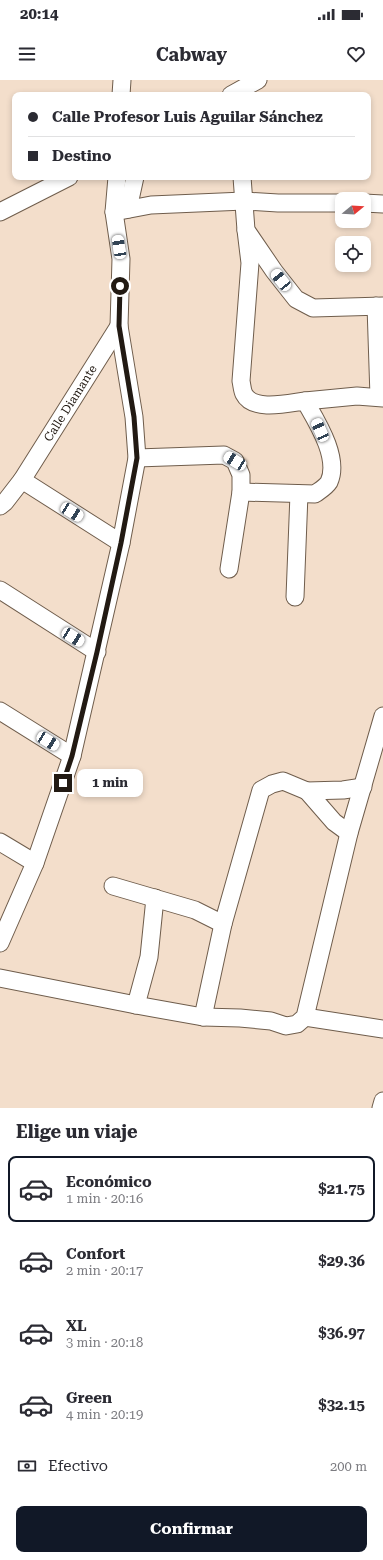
<!DOCTYPE html>
<html lang="es">
<head>
<meta charset="utf-8">
<style>
	body { margin:0; font-family:"Roboto Serif",serif; background:#f7f7f7; color:#2b2b33; height:100vh; display:flex; flex-direction:column; font-size:15px; white-space:nowrap }
	* { box-sizing:border-box; margin:0 }
	p { font-size:13px; color:#7c7c81 }
	.icon { flex:none; width:22px; height:22px; fill:none; stroke:currentColor; stroke-width:2; stroke-linecap:round; stroke-linejoin:round }
	.map { position:relative; height:1028px; overflow:hidden }
	.sheet { display:flex; flex-direction:column; background:#fff; flex:1 }
	.sheet>* { flex:none }
	.hud { position:absolute; left:12px; top:12px; width:359px; height:88px; border-radius:8px; box-shadow:0 2px 6px #0003; display:grid; align-content:center; height:88px; padding:0 16px; background:#fff }
	.needle { width:26px; rotate:72deg }
	.buttons { position:absolute; left:335px; top:112px; display:grid; gap:8px }
	.buttons a { display:grid; place-items:center; width:36px; height:36px; border-radius:8px; background:#fff; box-shadow:0 2px 6px #0003; font-size:20px }
	.end { position:absolute; width:18px; height:18px; margin:-9px; border:5px solid #221a13; background:#fff; box-shadow:0 0 0 2px #fff }
	.from { border-radius:50% }
	.bubble { position:absolute; height:28px; border-radius:8px; background:#fff; box-shadow:0 2px 6px #0003; font-size:13px; font-weight:700; line-height:28px; text-align:center }
	.car { position:absolute; width:12px; height:24px; margin:-12px -6px; border-radius:5px; box-shadow:0 0 3px 1px #0007; background:linear-gradient(#fff 24%,#345 0 40%,#fff 0 76%,#345 0 86%,#fff 0) }
	.hud b { display:flex; align-items:center; gap:14px; height:38px; font-size:15px }
	.hud b+b { border-top:1px solid #e1e1e2 }
	.hud i { width:10px; height:10px; background:#2b2b33 }
	ul { padding:0; list-style:none }
	li { display:flex; align-items:center; gap:12px; height:66px; margin:0 8px 6px; padding:0 8px; border:2px solid transparent; border-radius:8px }
	li div { flex:1 }
	li b { display:block; font-size:15px }
	li em { font-style:normal; font-weight:700 }
	li.active { border-color:#111827 }
	li>.icon { width:36px; height:36px; stroke-width:1.5 }
	h2 { padding:0 16px; font-size:18px; line-height:48px }
	.pay { display:flex; align-items:center; gap:10px; height:44px; padding:0 16px; font-size:15px }
	.pay p { margin-inline-start:auto }
	.primary-button { display:flex; gap:8px; margin-top:auto; padding:8px 16px }
	.primary-button a { flex:1; height:46px; border-radius:8px; background:#111827; color:#fff; font-size:16px; font-weight:700; line-height:46px; text-align:center }
	.status { display:flex; justify-content:space-between; align-items:center; height:28px; padding:0 20px; background:#fff; direction:ltr }
	.status svg { height:11px; fill:currentColor }
	header { display:flex; justify-content:space-between; align-items:center; height:52px; padding:0 16px; background:#fff; font-size:18px; font-weight:700 }
	.map>svg:first-child { display:block }
	.lines { fill:none; stroke-linecap:round; stroke-linejoin:round }
	.minor-casing { stroke:#6f5d4c; stroke-width:19 }
	.minor { stroke:#fff; stroke-width:17 }
	.route { stroke:#221a13; stroke-width:5 }
	.labels { text-anchor:middle; dominant-baseline:central; stroke-width:4; stroke-linejoin:round; paint-order:stroke }
	.street-label { font-size:12px; fill:#221a13; stroke:#f3decb }
</style>
</head>
<body>
<div class="status"><b>20:14</b><svg viewBox="0 0 49 12"><path d="M0 12V9h3v3zM5 12V6h3v6zM10 12V3h3v9zM15 12V0h3v12zM26 1h20v11H26zM47 4h2v5h-2z"/></svg></div>
<header><svg class="icon" aria-label="menu" viewBox="0 0 24 24"><path d="M4 6h16M4 12h16M4 18h16"/></svg>Cabway<svg class="icon" aria-label="heart" viewBox="0 0 24 24"><path d="M12 20l-8-8c-3-5 5-10 8-4 3-6 11-1 8 4z"/></svg></header>
<div class="map">
<svg width="383" height="1028" viewBox="0 0 383 1028">
	<rect width="100%" height="100%" fill="#f3decb"/>
	<g class="lines">
		<g class="minor-casing">
			<g id="minor">
				<path d="M121,15L122,0"/>
				<path d="M231,15L258,0"/>
				<path d="M242,97L246,150L274,191L296,219L313,228L383,226"/>
				<path d="M364,123L383,124"/>
				<path d="M128,129L135,97"/>
				<path d="M0,132L69,97"/>
				<path d="M114,132L151,125L244,121L278,123H342"/>
				<path d="M376,226L379,317"/>
				<path d="M305,321L357,316L383,318"/>
				<path d="M137,378L224,375L235,381L241,395V412L229,489"/>
				<path d="M22,400L121,463"/>
				<path d="M241,412L315,414C319,411 326,407 329,402C340,378 317,342 305,321C289,323 253,332 244,314C242,310 242,305 241,301L250,183L246,150"/>
				<path id="s1" d="M0,426L5,422L22,400L119,246"/>
				<path d="M0,510L97,572"/>
				<path d="M295,517L299,414"/>
				<path d="M0,631L72,676"/>
				<path d="M307,711L343,710L363,707"/>
				<path d="M0,762L35,783"/>
				<path d="M113,806L195,830L223,844"/>
				<path d="M0,863L35,783L72,676L121,463L137,378L134,337L119,246L121,179L114,132L117,97"/>
				<path d="M0,898L136,925L203,937L240,938L271,941L286,946L297,944L305,937L349,753L383,636"/>
				<path d="M136,925L149,877L155,818"/>
				<path d="M203,937L223,844L261,710L272,704L283,701L307,711L334,742L349,753"/>
				<path d="M305,937L383,949"/>
				<path d="M381,1028L383,1021"/>
			</g>
		</g>
		<use href="#minor" class="minor"/>
	</g>
	<g class="lines">
		<path class="route" d="M63,703L72,676L97,572L121,463L137,378L134,337L119,246L120,206"/>
	</g>
	<g class="labels">
		<g class="street-label">
			<text stroke="none"><textPath href="#s1" startOffset="125">Calle Diamante</textPath></text>
		</g>
	</g>
</svg>
<div class="buttons">
<a><svg class="needle" viewBox="-14 -14 28 28"><path d="M0-13l5 13h-10z" fill="#e53935"/><path d="M0 13l5-13h-10z" fill="#7c7c81"/></svg></a>
<a><svg class="icon" aria-label="locate" viewBox="0 0 24 24"><circle cx="12" cy="12" r="6"/><path d="M12 2v4M12 18v4M2 12h4M18 12h4"/></svg></a>
</div>
<i class="end from" style="left:120px;top:206px"></i>
<i class="end" style="left:63px;top:703px"></i>
<div class="bubble" style="left:77px;top:689px;width:66px">1 min</div>
<i class="car" style="left:119px;top:167px;rotate:351deg"></i>
<i class="car" style="left:281px;top:200px;rotate:321deg"></i>
<i class="car" style="left:320px;top:350px;rotate:336deg"></i>
<i class="car" style="left:235px;top:381px;rotate:301deg"></i>
<i class="car" style="left:72px;top:432px;rotate:122deg"></i>
<i class="car" style="left:73px;top:557px;rotate:122deg"></i>
<i class="car" style="left:48px;top:661px;rotate:122deg"></i>
<div class="hud">
<b><i class="from"></i>Calle Profesor Luis Aguilar Sánchez</b>
<b><i></i>Destino</b>
</div>
</div>
<section class="sheet">
<h2>Elige un viaje</h2>
<ul>
<li class="active"><svg class="icon" aria-label="car" viewBox="0 0 24 24"><path d="M5 17H2v-5l4-1 3-4h7l3 4 3 1v5h-3M9 17h6M6 11h13"/><circle cx="7" cy="17" r="2"/><circle cx="17" cy="17" r="2"/></svg><div><b>Económico</b><p>1 min · 20:16</p></div><em>$21.75</em></li>
<li><svg class="icon" aria-label="car" viewBox="0 0 24 24"><path d="M5 17H2v-5l4-1 3-4h7l3 4 3 1v5h-3M9 17h6M6 11h13"/><circle cx="7" cy="17" r="2"/><circle cx="17" cy="17" r="2"/></svg><div><b>Confort</b><p>2 min · 20:17</p></div><em>$29.36</em></li>
<li><svg class="icon" aria-label="car" viewBox="0 0 24 24"><path d="M5 17H2v-5l4-1 3-4h7l3 4 3 1v5h-3M9 17h6M6 11h13"/><circle cx="7" cy="17" r="2"/><circle cx="17" cy="17" r="2"/></svg><div><b>XL</b><p>3 min · 20:18</p></div><em>$36.97</em></li>
<li><svg class="icon" aria-label="car" viewBox="0 0 24 24"><path d="M5 17H2v-5l4-1 3-4h7l3 4 3 1v5h-3M9 17h6M6 11h13"/><circle cx="7" cy="17" r="2"/><circle cx="17" cy="17" r="2"/></svg><div><b>Green</b><p>4 min · 20:19</p></div><em>$32.15</em></li>
</ul>
<div class="pay"><svg class="icon" aria-label="cash" viewBox="0 0 24 24"><path d="M3 7h18v10H3z"/><circle cx="12" cy="12" r="2"/></svg>Efectivo<p>200 m</p></div>
<div class="primary-button"><a>Confirmar</a></div>
</section>
</body>
</html>
